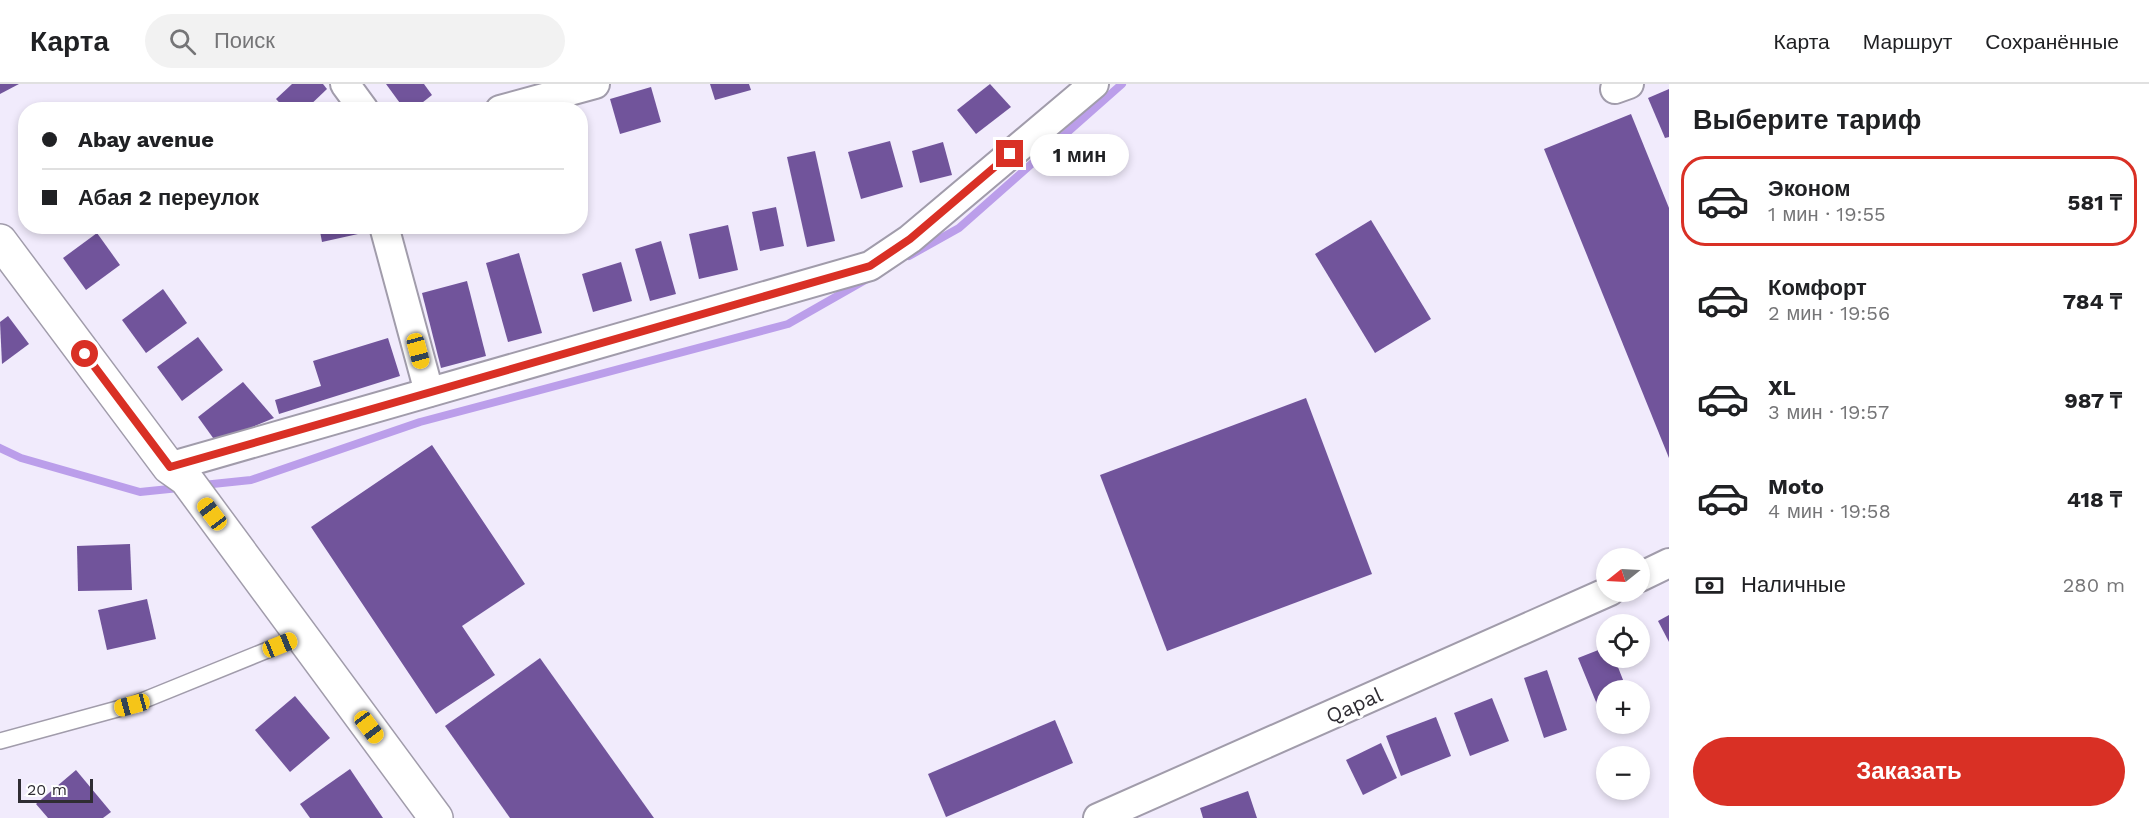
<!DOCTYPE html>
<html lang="ru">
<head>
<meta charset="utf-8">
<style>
	body { margin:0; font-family:"Work Sans",sans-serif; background:#f2f2f2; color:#202124; height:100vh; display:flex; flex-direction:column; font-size:22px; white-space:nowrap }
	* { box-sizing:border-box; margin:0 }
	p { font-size:20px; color:#757577 }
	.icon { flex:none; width:33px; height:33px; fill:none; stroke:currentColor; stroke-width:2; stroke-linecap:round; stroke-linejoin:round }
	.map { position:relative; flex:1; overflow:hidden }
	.details { display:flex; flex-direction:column; background:#fff; width:480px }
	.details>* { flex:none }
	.top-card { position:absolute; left:18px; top:18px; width:570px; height:132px; border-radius:24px; box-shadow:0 3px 9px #0003; display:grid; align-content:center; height:132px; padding:0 24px; background:#fff }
	.needle { width:39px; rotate:252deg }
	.controls { position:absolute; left:1596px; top:464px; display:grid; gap:12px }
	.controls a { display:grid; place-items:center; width:54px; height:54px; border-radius:50%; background:#fff; box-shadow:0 3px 9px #0003; font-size:30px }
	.scale { position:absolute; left:18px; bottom:15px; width:75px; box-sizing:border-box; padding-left:6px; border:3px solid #2f2d33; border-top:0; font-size:16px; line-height:21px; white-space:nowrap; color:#2f2d33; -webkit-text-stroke:4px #fff; paint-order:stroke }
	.end { position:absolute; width:27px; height:27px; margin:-14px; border:8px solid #d93025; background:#fff; box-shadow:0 0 0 3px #fff }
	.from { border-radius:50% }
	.bubble { position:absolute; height:42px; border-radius:21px; background:#fff; box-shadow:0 3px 9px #0003; font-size:20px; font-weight:700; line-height:42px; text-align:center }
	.car { position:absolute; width:18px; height:36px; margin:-18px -9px; border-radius:8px; box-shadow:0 0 4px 2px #0007; background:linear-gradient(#f5c518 24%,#345 0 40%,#f5c518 0 76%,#345 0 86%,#f5c518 0) }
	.top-card b { display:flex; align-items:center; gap:21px; height:57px; font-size:22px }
	.top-card b+b { border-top:2px solid #e0e0e0 }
	.top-card i { width:15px; height:15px; background:#202124 }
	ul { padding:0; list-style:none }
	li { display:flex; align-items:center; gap:18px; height:90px; margin:0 12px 9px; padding:0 12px; border:3px solid transparent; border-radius:24px }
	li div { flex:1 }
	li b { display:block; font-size:22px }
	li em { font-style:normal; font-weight:700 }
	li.current { border-color:#d93025 }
	li>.icon { width:54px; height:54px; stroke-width:1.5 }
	h2 { padding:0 24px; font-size:27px; line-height:72px }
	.pay { display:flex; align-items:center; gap:15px; height:66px; padding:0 24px; font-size:22px }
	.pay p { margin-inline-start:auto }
	.cta { display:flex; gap:12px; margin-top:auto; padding:12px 24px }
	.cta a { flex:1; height:69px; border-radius:36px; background:#d93025; color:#fff; font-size:24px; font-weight:700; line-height:69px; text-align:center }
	header { display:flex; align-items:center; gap:36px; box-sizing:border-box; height:84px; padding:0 30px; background:#fff; border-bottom:2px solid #e0e0e0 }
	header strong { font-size:28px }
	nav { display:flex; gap:33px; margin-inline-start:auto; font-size:21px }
	.search { width:420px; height:54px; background:#f2f2f2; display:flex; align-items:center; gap:15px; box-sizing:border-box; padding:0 21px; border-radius:33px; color:#757577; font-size:22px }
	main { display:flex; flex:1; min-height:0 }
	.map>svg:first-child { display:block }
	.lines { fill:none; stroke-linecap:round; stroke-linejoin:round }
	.stream { stroke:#bb9eea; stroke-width:8 }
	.building { fill:#71549b }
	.lane-casing { stroke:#a19cab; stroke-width:18 }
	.street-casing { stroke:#a19cab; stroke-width:32 }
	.secondary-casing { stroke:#a19cab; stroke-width:36 }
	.lane { stroke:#fff; stroke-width:15 }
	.street { stroke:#fff; stroke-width:28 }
	.secondary { stroke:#fff; stroke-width:33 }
	.route { stroke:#d93025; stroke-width:8 }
	.labels { text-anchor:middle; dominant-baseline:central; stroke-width:6; stroke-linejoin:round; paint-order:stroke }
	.street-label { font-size:21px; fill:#2f2d33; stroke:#fff }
</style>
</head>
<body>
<header>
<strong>Карта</strong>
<div class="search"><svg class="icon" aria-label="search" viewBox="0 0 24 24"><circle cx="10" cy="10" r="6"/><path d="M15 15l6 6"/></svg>Поиск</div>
<nav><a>Карта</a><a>Маршрут</a><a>Сохранённые</a></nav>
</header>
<main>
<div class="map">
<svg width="1669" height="734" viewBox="0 0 1669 734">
	<rect width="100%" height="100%" fill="#f1ebfc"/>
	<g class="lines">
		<g class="stream">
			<path d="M909,172L959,144L1122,0"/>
			<path d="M0,364L21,374L140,408L179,404"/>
			<path d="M203,401L251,396L420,338L788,240L867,195"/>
		</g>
	</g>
	<g class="building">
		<path d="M0,0H19L0,10Z"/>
		<path d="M292,0H323L327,5L305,26H286L276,15Z"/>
		<path d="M386,0H424L432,11L413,26H405Z"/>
		<path d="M710,0H749L751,6L715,16Z"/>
		<path d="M990,0L1011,23L976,50L957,26Z"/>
		<path d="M651,3L661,38L620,50L610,15Z"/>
		<path d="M1669,5V53L1665,54L1648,14Z"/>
		<path d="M1631,30L1669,124V374L1544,65Z"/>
		<path d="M890,57L903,103L861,115L848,68Z"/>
		<path d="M943,58L952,91L920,99L912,67Z"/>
		<path d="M815,67L835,157L807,163L787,73Z"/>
		<path d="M776,123L784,162L760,167L752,128Z"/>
		<path d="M1371,136L1431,235L1375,269L1315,170Z"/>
		<path d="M728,141L738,186L699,195L689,150Z"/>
		<path d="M319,142H357L358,150L322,158Z"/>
		<path d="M97,149L120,181L86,206L63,174Z"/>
		<path d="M661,157L676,210L650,217L635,165Z"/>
		<path d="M519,169L542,249L508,258L486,179Z"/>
		<path d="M621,178L632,217L593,228L582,190Z"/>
		<path d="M467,197L486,272L441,284L422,209Z"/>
		<path d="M163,205L187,239L146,269L122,236Z"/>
		<path d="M8,232L29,260L2,280L0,238Z"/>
		<path d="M198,253L223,286L182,317L157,283Z"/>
		<path d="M388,254L400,292L279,330L275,316L321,302L313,277Z"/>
		<path d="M243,298L274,334L216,358L198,333Z"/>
		<path d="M1306,314L1372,490L1167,567L1100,391Z"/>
		<path d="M432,361L525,500L462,542L495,591L436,630L311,443Z"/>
		<path d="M130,460L132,506L78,507L77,462Z"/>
		<path d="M147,515L156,555L107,566L98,526Z"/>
		<path d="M1669,531V558L1658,537Z"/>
		<path d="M1606,563V573H1614L1627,606H1606V634L1603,635L1578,574Z"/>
		<path d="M540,574L654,734H510L445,642Z"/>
		<path d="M1547,586L1567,646L1544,654L1524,594Z"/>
		<path d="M295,612L330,654L290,688L255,646Z"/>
		<path d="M1492,614L1509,657L1470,672L1454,629Z"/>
		<path d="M1436,633L1451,672L1401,692L1386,652Z"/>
		<path d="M1055,636L1073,679L946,733L928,690Z"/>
		<path d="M1381,659L1397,694L1363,711L1346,676Z"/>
		<path d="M350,685L383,734H310L300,720Z"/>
		<path d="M76,686L111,728L103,734H48L36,720Z"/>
		<path d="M1248,707L1257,734H1203L1200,724Z"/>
	</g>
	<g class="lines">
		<g class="lane-casing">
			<path id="lane" d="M0,657L132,621L302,552"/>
		</g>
		<g class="street-casing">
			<g id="street">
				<path d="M345,0L364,26"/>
				<path d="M1615,5L1629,0"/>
				<path d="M500,26L595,0"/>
				<path d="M384,142L429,308"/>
				<path d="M169,383L870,182L910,155L1094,0"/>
				<path d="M1640,493L1669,479"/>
				<path d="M1098,734L1610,507"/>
			</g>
		</g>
		<g class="secondary-casing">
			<path id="secondary" d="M0,157L169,383L186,395L436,734"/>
		</g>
		<use href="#lane" class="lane"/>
		<use href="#street" class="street"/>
		<use href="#secondary" class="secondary"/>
	</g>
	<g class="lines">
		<path class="route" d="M85,270L170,383L870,182L910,155L1010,70"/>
	</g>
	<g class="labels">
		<g class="street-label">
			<text transform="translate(1354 621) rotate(-24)">Qapal</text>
		</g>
	</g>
</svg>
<div class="controls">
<a><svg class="needle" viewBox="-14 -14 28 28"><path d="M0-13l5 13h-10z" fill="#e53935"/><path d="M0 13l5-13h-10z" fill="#757577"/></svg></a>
<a><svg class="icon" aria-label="locate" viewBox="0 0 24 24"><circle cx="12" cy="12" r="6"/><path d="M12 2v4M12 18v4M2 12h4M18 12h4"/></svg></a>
<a>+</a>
<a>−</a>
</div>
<div class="scale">20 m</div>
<i class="end from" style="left:85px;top:270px"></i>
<i class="end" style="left:1010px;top:70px"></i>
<div class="bubble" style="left:1030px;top:50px;width:99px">1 мин</div>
<i class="car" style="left:418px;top:267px;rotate:165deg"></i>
<i class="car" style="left:212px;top:430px;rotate:323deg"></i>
<i class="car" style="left:280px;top:561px;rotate:68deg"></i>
<i class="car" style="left:132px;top:621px;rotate:255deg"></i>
<i class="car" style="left:369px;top:643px;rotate:143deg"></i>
<div class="top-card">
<b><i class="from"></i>Abay avenue</b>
<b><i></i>Абая 2 переулок</b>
</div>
</div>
<section class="details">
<h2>Выберите тариф</h2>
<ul>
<li class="current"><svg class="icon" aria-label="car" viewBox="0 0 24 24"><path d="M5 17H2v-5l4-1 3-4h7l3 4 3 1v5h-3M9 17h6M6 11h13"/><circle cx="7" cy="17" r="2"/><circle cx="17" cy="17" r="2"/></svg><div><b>Эконом</b><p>1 мин · 19:55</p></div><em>581 ₸</em></li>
<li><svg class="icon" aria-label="car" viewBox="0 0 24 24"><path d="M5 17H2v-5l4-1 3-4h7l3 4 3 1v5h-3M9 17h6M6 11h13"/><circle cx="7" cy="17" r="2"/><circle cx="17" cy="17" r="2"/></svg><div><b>Комфорт</b><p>2 мин · 19:56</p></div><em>784 ₸</em></li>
<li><svg class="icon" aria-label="car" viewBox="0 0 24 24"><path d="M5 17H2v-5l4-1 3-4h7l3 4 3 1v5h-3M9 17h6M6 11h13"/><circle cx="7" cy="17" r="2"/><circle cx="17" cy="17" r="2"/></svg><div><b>XL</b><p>3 мин · 19:57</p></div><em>987 ₸</em></li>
<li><svg class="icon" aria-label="car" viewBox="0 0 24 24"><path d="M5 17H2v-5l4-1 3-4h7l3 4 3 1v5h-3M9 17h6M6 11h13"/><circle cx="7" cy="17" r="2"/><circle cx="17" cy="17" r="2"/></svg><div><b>Moto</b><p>4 мин · 19:58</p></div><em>418 ₸</em></li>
</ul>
<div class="pay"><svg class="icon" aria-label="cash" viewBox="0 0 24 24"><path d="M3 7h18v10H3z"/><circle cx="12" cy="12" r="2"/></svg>Наличные<p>280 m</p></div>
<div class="cta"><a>Заказать</a></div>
</section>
</main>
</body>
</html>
